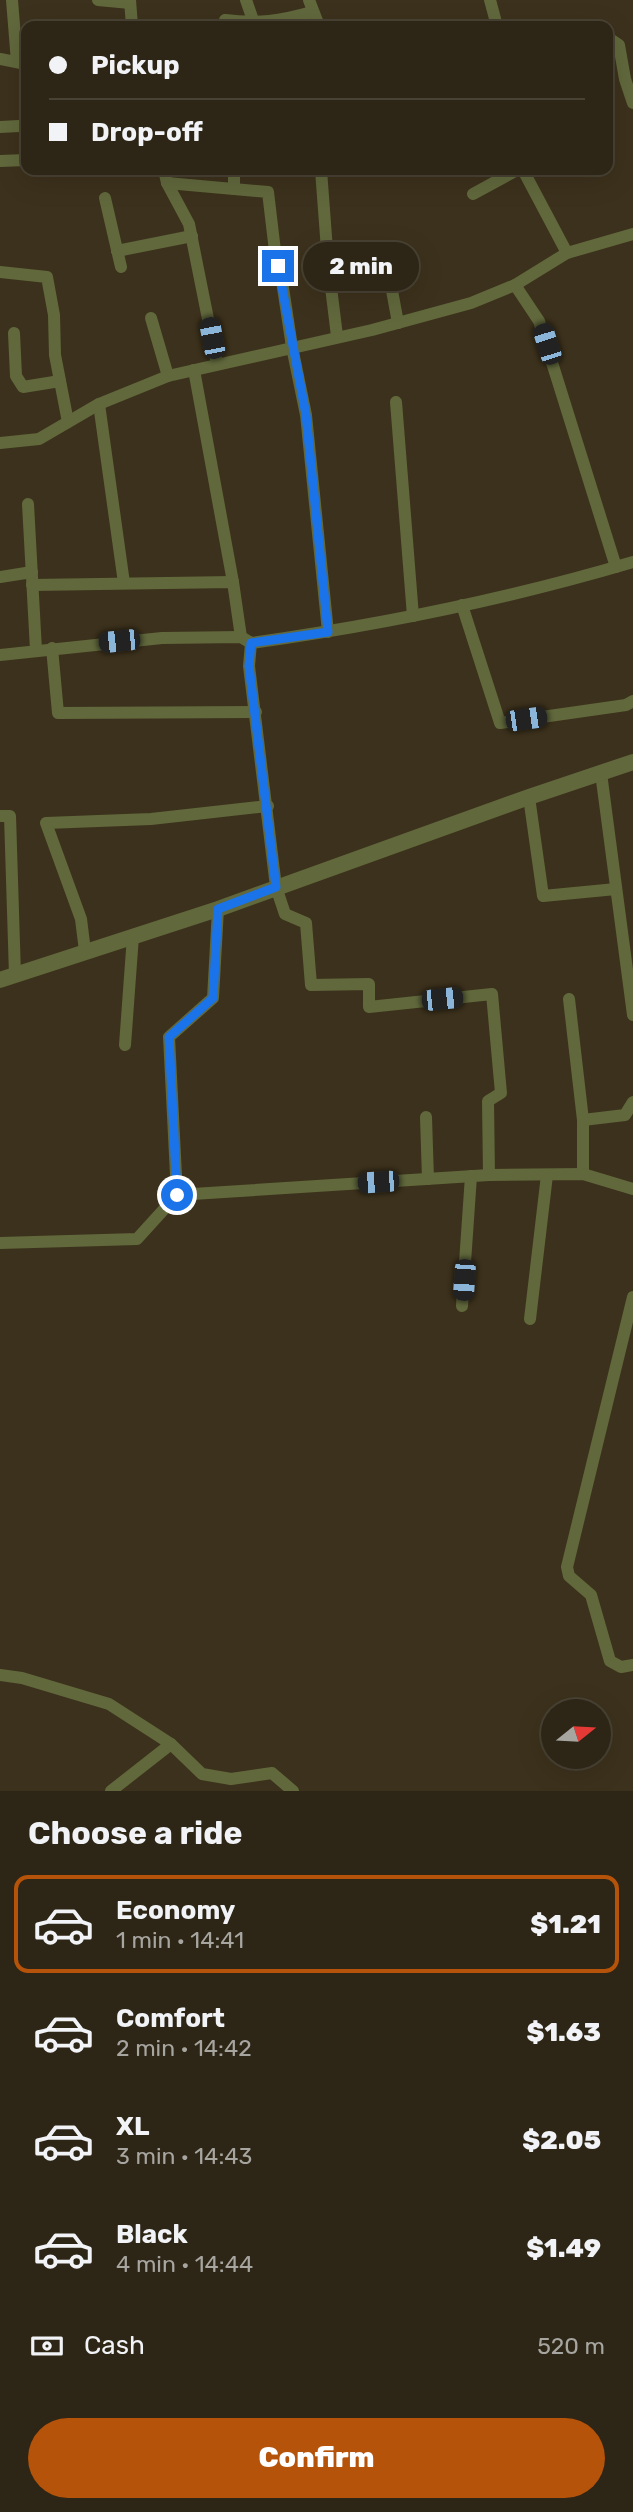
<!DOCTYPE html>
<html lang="en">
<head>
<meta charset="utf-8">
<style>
	body { margin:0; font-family:Rubik,sans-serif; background:#393122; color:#f1f3f6; height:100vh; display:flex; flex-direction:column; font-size:26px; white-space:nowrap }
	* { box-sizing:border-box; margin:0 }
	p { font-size:23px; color:#a7a5a0 }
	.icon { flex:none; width:38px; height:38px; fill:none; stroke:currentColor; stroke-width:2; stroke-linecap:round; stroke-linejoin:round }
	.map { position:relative; height:1791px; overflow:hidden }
	.side { display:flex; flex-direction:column; background:#2d2515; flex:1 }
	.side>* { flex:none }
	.hud { position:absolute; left:21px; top:21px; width:592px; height:154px; border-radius:14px; box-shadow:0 7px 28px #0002,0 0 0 2px #484234; display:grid; align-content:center; height:154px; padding:0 28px; background:#2d2515 }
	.needle { width:46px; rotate:72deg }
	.controls { position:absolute; left:541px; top:1699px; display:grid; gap:14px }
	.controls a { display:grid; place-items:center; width:70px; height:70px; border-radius:50%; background:#2d2515; box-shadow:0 7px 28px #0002,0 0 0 2px #484234; font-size:35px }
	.end { position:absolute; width:32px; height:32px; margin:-16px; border:9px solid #1a73e8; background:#fff; box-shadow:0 0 0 4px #fff }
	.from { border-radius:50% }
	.bubble { position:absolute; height:49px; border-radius:24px; background:#2d2515; box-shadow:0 7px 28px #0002,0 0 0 2px #484234; font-size:23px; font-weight:800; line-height:49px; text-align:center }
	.car { position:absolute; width:21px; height:42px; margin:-21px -10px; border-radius:9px; box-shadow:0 0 5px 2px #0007; background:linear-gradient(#222 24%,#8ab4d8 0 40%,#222 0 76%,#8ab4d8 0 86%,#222 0) }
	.hud b { display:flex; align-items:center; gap:24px; height:66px; font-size:26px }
	.hud b+b { border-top:2px solid #484234 }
	.hud i { width:18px; height:18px; background:#f1f3f6 }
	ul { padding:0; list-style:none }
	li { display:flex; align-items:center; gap:21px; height:98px; margin:0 14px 10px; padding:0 14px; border:4px solid transparent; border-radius:14px }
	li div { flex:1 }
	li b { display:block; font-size:26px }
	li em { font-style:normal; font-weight:800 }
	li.selected { border-color:#b45309 }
	li>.icon { width:63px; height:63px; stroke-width:1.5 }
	h2 { padding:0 28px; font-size:32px; line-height:84px }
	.pay { display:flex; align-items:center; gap:18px; height:77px; padding:0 28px; font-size:26px }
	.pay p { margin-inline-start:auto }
	.primary-button { display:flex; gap:14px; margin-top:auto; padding:14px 28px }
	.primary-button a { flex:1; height:80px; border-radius:42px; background:#b45309; color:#fff; font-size:28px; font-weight:800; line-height:80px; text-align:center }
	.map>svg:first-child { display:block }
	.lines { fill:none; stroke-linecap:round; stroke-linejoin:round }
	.minor { stroke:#61683c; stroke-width:12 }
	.tertiary { stroke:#61683c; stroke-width:16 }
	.route { stroke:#1a73e8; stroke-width:9 }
</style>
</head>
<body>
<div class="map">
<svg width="633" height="1791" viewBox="0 0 633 1791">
	<rect width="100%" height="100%" fill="#3c311c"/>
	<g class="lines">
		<g class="minor">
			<path d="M12,0L17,62"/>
			<path d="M98,0L130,3"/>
			<path d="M130,0L132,26"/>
			<path d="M246,0L254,23"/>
			<path d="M309,0L319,26"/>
			<path d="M490,0L497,26"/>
			<path d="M225,20C258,24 280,21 312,12"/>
			<path d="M607,37L619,45L625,79L633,103"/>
			<path d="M0,59L26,64"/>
			<path d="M0,127L19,126"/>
			<path d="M0,161L26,160"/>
			<path d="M164,170L167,183L189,224L217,364"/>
			<path d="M321,170L328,263L337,336"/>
			<path d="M523,170L567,253"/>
			<path d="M167,183L268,192L275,251L282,281L292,347L306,415L328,632"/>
			<path d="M234,189V170"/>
			<path d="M473,194L517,170"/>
			<path d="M105,198L121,267"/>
			<path d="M117,251L192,236"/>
			<path d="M388,269L398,323"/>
			<path d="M0,272L47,277L54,315L55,355L68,422"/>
			<path d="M515,285L539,321L616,567"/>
			<path d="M151,318L168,376"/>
			<path d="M14,333L16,376L23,387L60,381"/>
			<path d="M194,370L233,582"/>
			<path d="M396,402L413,616"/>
			<path d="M99,404L124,583"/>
			<path d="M0,443L39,439L99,404L168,376L372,330L471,303L515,285L567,253L633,234"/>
			<path d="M28,504L36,650"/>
			<path d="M0,577L32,572"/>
			<path d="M32,585L233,582L241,637"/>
			<path d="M462,605L500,723L626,705L633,701"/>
			<path d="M251,643L249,666L276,887L285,914L306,923L311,985L369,984V1007L492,994L501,1093L488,1101L489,1175"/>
			<path d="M52,648L58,713L256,712"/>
			<path d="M0,655L162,638L241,637L251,643C380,625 508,599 633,562"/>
			<path d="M601,773L633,1015"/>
			<path d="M529,797L543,896L616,889"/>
			<path d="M0,816H10L15,975"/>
			<path d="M85,951L81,919L46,823L151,819L268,806"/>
			<path d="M569,999L583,1120V1174"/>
			<path d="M125,1045L133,936"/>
			<path d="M426,1117L428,1179"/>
			<path d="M583,1120L625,1115L633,1102"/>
			<path d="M177,1195L489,1175L583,1174L633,1189"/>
			<path d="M0,1243L137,1239L177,1195L169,1037L213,998L218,909"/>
			<path d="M633,1297L567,1567L569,1576L591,1595L610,1661L621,1667L633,1665"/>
			<path d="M462,1306L471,1176"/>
			<path d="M530,1319L547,1175"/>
			<path d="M0,1675L22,1678L109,1704L171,1744L111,1791"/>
			<path d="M171,1744L202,1774L231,1779L272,1773L293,1791"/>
		</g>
		<path class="tertiary" d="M0,980L218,909L529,797L633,762"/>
	</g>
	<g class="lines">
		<path class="route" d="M177,1195L169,1037L213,998L218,909L276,887L249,666L251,643L328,632L306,415L278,266"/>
	</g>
</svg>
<div class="controls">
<a><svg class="needle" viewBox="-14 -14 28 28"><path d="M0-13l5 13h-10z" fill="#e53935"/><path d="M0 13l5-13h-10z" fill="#a7a5a0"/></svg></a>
</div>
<i class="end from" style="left:177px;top:1195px"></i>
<i class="end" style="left:278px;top:266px"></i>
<div class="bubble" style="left:303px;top:242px;width:116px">2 min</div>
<i class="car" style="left:212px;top:338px;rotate:349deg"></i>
<i class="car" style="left:547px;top:344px;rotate:342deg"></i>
<i class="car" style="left:119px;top:641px;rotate:264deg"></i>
<i class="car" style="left:526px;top:719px;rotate:82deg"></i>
<i class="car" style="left:442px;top:999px;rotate:84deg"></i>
<i class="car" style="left:378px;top:1182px;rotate:266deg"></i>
<i class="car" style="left:464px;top:1280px;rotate:184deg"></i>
<div class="hud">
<b><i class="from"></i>Pickup</b>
<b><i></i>Drop-off</b>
</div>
</div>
<section class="side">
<h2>Choose a ride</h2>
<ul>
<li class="selected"><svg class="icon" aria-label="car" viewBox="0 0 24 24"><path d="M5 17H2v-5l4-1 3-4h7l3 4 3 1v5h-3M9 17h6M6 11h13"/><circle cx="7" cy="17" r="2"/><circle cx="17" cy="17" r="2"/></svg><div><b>Economy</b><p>1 min · 14:41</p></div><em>$1.21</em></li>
<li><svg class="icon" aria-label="car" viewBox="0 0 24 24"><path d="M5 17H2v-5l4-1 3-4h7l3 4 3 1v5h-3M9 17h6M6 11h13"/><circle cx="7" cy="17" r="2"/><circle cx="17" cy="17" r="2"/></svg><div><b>Comfort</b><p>2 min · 14:42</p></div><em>$1.63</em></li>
<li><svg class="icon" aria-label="car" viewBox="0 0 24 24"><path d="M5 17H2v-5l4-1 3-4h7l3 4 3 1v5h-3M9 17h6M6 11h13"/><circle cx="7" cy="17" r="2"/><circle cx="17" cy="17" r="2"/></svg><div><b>XL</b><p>3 min · 14:43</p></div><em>$2.05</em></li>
<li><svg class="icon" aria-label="car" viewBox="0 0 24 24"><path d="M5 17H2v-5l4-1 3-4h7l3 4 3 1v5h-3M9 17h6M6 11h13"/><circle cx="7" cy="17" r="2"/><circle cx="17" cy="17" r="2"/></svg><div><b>Black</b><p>4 min · 14:44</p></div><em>$1.49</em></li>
</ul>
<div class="pay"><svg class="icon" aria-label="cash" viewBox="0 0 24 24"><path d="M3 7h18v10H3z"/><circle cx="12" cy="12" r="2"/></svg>Cash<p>520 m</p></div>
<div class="primary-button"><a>Confirm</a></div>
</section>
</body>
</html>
